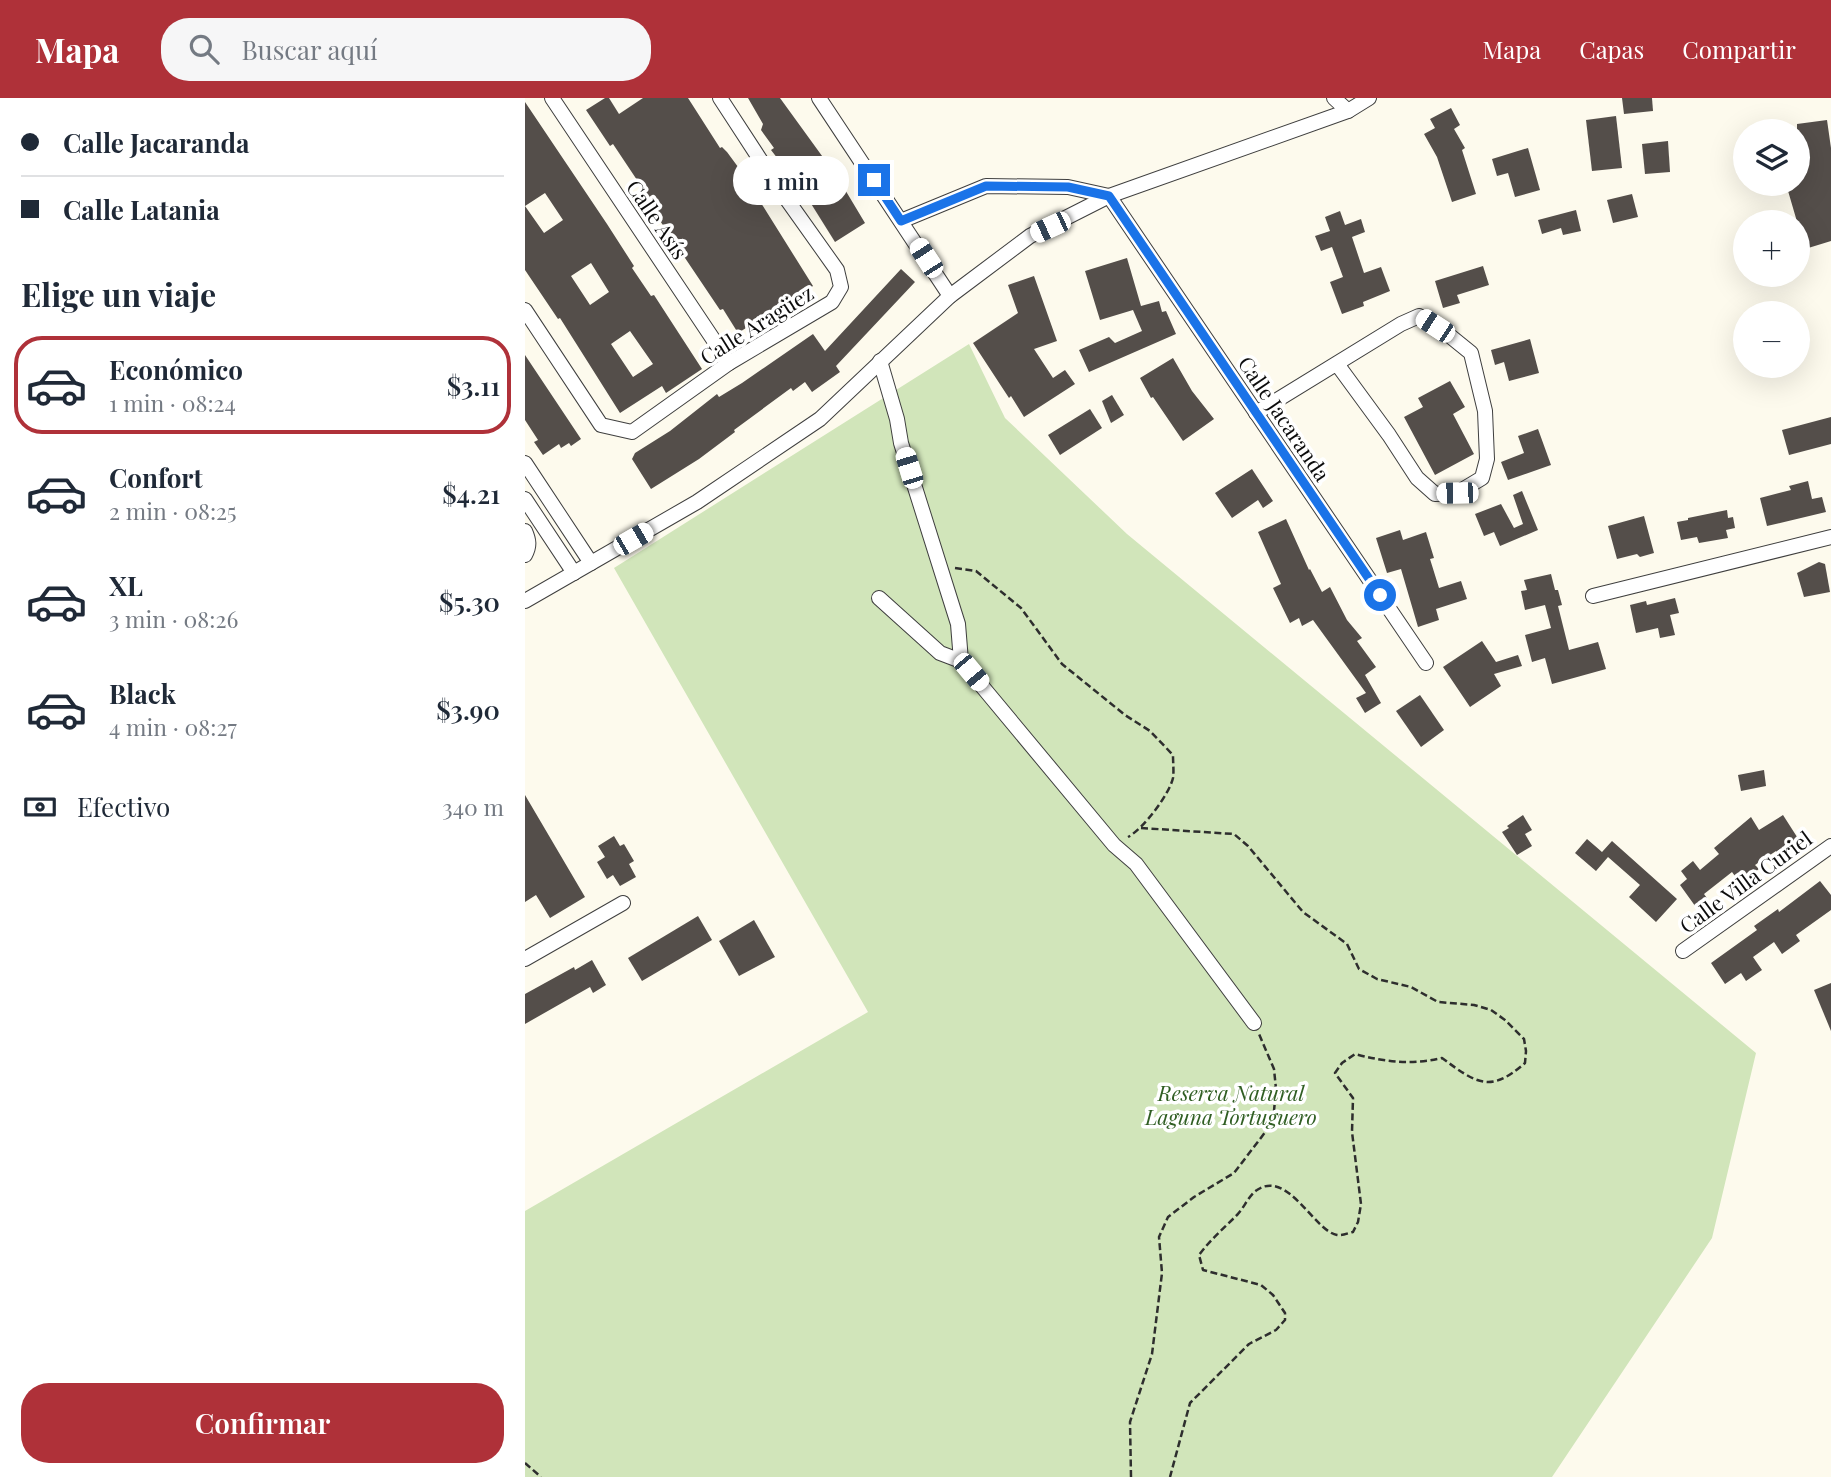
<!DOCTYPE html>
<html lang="es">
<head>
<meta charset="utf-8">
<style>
	body { margin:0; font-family:"Playfair Display",serif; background:#f6f6f7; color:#1f2937; height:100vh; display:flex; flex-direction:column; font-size:26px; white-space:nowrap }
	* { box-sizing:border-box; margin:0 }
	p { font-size:23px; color:#747a83 }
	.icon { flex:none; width:38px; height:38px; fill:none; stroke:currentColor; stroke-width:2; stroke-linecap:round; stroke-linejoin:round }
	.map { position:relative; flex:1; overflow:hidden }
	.side { display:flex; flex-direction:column; background:#fff; width:525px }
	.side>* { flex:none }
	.banner { display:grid; align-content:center; height:154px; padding:0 21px; background:#fff }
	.controls { position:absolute; left:1208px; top:21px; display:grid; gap:14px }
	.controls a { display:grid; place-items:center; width:77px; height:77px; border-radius:50%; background:#fff; box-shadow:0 7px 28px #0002; font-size:35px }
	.end { position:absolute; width:32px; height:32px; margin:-16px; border:9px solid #1a73e8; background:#fff; box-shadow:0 0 0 4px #fff }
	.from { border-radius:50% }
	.bubble { position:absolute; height:49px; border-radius:24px; background:#fff; box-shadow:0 7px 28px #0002; font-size:23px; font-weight:600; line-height:49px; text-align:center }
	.car { position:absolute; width:21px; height:42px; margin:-21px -10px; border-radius:9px; box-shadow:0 0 5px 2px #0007; background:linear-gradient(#fff 24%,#345 0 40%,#fff 0 76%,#345 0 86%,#fff 0) }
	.banner b { display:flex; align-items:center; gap:24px; height:66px; font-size:26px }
	.banner b+b { border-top:2px solid #e0e1e3 }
	.banner i { width:18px; height:18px; background:#1f2937 }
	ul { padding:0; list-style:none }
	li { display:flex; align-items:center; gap:21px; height:98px; margin:0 14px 10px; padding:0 7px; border:4px solid transparent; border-radius:28px }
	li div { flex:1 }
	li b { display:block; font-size:26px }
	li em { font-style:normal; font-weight:600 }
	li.on { border-color:#af3139 }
	li>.icon { width:63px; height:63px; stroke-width:1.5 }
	h2 { padding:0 21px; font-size:32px; line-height:84px }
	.pay { display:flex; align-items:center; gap:18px; height:77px; padding:0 21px; font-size:26px }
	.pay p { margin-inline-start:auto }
	.cta { display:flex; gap:14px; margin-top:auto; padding:14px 21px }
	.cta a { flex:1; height:80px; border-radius:28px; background:#af3139; color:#fff; font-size:28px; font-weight:600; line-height:80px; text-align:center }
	header { display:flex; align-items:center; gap:42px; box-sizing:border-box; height:98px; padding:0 35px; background:#af3139; color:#fff }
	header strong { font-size:33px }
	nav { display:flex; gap:38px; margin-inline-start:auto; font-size:24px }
	.search { width:490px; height:63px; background:#f6f6f7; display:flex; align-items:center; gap:18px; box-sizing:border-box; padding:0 24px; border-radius:28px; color:#747a83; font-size:26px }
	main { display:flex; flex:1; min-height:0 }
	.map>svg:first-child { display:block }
	.green { fill:#d1e5ba }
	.building { fill:#544e4a; fill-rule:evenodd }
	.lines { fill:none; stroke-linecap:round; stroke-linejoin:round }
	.minor-casing { stroke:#3f3f3f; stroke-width:16 }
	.path { stroke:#2e2e2e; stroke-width:2.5; stroke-dasharray:7 3.5; stroke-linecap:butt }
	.minor { stroke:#fff; stroke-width:14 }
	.route { stroke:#1a73e8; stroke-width:9 }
	.labels { text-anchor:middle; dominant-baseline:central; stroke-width:7; stroke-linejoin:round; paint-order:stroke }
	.street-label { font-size:21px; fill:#0c0c0c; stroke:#fff }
	.park-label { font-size:21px; font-style:italic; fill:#305e23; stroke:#fff }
</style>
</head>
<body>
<header>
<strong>Mapa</strong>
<div class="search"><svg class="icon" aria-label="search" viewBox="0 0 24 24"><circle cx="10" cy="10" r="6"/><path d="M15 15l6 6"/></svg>Buscar aquí</div>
<nav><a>Mapa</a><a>Capas</a><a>Compartir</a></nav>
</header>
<main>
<section class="side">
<div class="banner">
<b><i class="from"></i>Calle Jacaranda</b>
<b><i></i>Calle Latania</b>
</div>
<h2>Elige un viaje</h2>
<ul>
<li class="on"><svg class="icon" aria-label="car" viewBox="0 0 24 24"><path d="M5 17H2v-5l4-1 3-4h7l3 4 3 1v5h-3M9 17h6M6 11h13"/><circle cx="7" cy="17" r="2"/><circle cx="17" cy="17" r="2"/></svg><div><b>Económico</b><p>1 min · 08:24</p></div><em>$3.11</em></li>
<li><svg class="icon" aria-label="car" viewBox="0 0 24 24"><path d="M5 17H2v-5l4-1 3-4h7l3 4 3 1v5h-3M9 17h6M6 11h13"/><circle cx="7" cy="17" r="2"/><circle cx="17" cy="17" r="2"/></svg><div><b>Confort</b><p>2 min · 08:25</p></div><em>$4.21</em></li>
<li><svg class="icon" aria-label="car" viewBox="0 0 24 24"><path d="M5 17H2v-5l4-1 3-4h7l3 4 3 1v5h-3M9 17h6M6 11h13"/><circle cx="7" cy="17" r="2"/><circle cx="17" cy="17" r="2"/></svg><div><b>XL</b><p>3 min · 08:26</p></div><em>$5.30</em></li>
<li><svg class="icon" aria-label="car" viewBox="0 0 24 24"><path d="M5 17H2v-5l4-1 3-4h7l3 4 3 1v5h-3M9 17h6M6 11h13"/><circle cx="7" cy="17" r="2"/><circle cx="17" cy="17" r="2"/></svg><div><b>Black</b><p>4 min · 08:27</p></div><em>$3.90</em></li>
</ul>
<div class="pay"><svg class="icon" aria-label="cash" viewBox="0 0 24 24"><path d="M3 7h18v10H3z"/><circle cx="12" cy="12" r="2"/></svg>Efectivo<p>340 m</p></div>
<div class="cta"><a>Confirmar</a></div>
</section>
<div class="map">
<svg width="1306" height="1379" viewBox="0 0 1306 1379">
	<rect width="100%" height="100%" fill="#fdfaed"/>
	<path class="green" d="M444,246L480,320L602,436L1231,955L1187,1140L1027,1379H0V1113L343,914L89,470Z"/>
	<g class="building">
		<path d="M80,0H84L94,16L118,0H163L195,50L197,49L202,54L216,73L288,188L213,235L198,211L195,212L119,99L122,97L88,46L85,48L61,12Z"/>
		<path d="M223,0H255L313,80L340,125L310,144L280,96L246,52L249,50L236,32L238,26Z"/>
		<path d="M1097,0H1127L1128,13L1099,16Z"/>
		<path d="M0,4L82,126L109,168L107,170L126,198L129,197L177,271L141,295L137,288L95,315L35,220L33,221L0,172ZM20,95L38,122L19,135L0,108ZM66,165L84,194L65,207L46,178ZM105,233L128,266L108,279L86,246Z"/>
		<path d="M926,10L935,27L929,31L940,50L937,52L951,96L927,104L912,59L899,36L910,30L905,21Z"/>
		<path d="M1091,18L1097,70L1067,73L1061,22Z"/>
		<path d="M1302,22L1306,50V143L1280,151L1261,86H1272V26Z"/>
		<path d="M1143,43L1145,74L1120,76L1117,46Z"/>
		<path d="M1003,50L1015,92L990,99L983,75L972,78L967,61Z"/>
		<path d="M1107,96L1113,119L1088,125L1082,102Z"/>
		<path d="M1051,112L1056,133L1038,137L1036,130L1017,136L1013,122Z"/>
		<path d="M815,113L820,127L836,121L840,134L827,139L839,175L856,169L865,193L838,204L839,208L817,216L805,184L818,179L807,149L796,153L790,138L805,133L800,119Z"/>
		<path d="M602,160L616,208L634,203L637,214L641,213L651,236L564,274L554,252L584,239L590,245L617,233L608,212L575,222L560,173Z"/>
		<path d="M958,168L964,187L932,197L935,205L918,210L910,183Z"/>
		<path d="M376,171L390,184L311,268L315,274L287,294L280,284L268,293L266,290L209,332L210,334L174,361L126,391L107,361L110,355L145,333L192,296L194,299L217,285L288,236L300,253Z"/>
		<path d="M509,178L532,243L509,251L528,280L540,272L550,286L499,319L486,298L484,300L448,245L493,215L483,187Z"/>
		<path d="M1005,241L1014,275L984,283L979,264L970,267L966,252Z"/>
		<path d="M0,257L56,341L46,348L44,345L36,350L34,346L18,357L9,344L13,342L0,322Z"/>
		<path d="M648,260L667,293L689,321L658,343L628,299L626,300L615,280Z"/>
		<path d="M925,283L940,309L928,316L949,356L910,377L879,319L898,309L893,300Z"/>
		<path d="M587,297L599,317L586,325L577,303Z"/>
		<path d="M565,311L577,330L535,357L523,337Z"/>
		<path d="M1306,319V346L1264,357L1257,332Z"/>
		<path d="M1013,331L1026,367L983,382L976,364L999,355L993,338Z"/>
		<path d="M727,371L748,403L738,410L733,402L707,420L690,395Z"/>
		<path d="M1283,383L1287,401L1297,399L1301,414L1242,428L1235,400L1266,392L1264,388Z"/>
		<path d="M997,393L1013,432L975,448L969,434L959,438L950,416L976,406L989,430L998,426L988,397Z"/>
		<path d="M1202,412L1203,420L1208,419L1210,430L1201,432L1203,440L1174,445L1172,439L1156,442L1152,424L1163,422V420Z"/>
		<path d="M1119,418L1129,455L1115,459L1112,456L1092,461L1083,428Z"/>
		<path d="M761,421L784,472L785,471L797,494L805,489L822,522L837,540L832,543L851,569L840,577L856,605L840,615L831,600L841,595L788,522L777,528L774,520L765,525L748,490L756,486L733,434Z"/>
		<path d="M875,432L878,442L901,434L909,460L905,461L914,490L936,483L942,501L911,511L914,522L893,529L876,471L862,475L851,440Z"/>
		<path d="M1294,464L1300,466L1305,494L1279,499L1272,475Z"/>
		<path d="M1026,476L1030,492H1033L1037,507L1033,508L1044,552L1073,544L1081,571L1027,586L1020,560L1007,564L1000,537L1026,530L1020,507L1000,512L996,493L1002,492L999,482Z"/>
		<path d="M1150,500L1154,515L1145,517L1150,537L1135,540L1133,530L1111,535L1105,507L1121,503L1122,507Z"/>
		<path d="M957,543L971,564L993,557L997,568L969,576L976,588L945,609L918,569Z"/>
		<path d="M895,597L919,632L896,649L871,613Z"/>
		<path d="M1239,672L1241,688L1216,693L1213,677Z"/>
		<path d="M0,697L60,799L25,820L11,797L0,804Z"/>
		<path d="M998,717L1007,732L1000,736L1007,748L992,757L977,734L984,730L982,728Z"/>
		<path d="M1258,717L1274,742L1253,756L1251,753L1230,767L1234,771L1215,785L1207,774L1179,796L1184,803L1173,812L1155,787L1162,781L1156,773L1168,763L1175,772L1194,756L1189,750L1226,719L1234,732Z"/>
		<path d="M89,738L95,748L99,746L109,763L104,766L111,779L95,788L88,777L82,781L72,764L80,759L73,748Z"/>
		<path d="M1062,741L1077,754L1087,743L1152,801L1131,824L1104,799L1115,787L1083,759L1071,773L1050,755Z"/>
		<path d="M1295,783L1306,797V812L1271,837L1275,843L1257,856L1249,844L1228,859L1237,872L1221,883L1216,875L1200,886L1186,865L1232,832L1229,828L1253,811L1254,814Z"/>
		<path d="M173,818L187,842L117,883L103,860Z"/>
		<path d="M229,822L250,859L214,878L194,843Z"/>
		<path d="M67,862L81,887L68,895L65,889L0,926V896L49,869L50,872Z"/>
		<path d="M1306,885V933L1289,892Z"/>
	</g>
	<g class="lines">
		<g class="minor-casing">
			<g id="minor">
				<path d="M27,0L204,265"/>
				<path d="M294,0L425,198"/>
				<path d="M809,0L823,13"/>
				<path d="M376,123L461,88L543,89L584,98L901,565"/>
				<path d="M0,212L76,327L107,334L204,265L307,204L316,189L312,172L253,89L195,0"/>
				<path d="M355,263L372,321L376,345L433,526L436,563L589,747L611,766L729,925"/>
				<path d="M731,315L876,226L894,218L925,238L946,255L960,313L962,361L957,380L932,395L910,396L892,380L864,337L812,266"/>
				<path d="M0,365L66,465"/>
				<path d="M0,401L49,475"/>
				<path d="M0,433C4,442 5,448 0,457"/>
				<path d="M1068,498L1306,439"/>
				<path d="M354,500L415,555L436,563"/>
				<path d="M0,503L172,404L295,321L425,198L505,138L584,98L823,13L844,0"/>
				<path d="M1158,853L1306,748"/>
				<path d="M0,861L98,805"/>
			</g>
		</g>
		<g class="path">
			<path d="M430,470L451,473L496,510L537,566L600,617L625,633L648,657C648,665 649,673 648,680C644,697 618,731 603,739"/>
			<path d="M616,730L709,736L723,748L778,814L822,846L834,871L852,881L886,889L913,904L949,907L966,912L980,922L999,941L1001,953L1000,965C965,996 951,985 917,960C886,967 860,964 830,956L817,965L810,975L828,1000L827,1034L836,1106L833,1124L828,1134C823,1135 817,1138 812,1137C789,1133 763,1071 732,1092C724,1097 719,1110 712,1117C699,1130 685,1142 674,1157L678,1172L736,1187L748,1197L760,1215V1222L751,1232L724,1246L665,1305L645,1379"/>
			<path d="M0,1365L16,1379"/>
			<path d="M606,1379L605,1324L627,1256L637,1175L634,1139L643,1119L669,1099L709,1075L748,1024L751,991L749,971L734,936"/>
		</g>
		<use href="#minor" class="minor"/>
	</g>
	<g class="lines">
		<path class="route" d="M349,82L376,123L461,88L543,89L584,98L855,497"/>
	</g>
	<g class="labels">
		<g class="street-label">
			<text transform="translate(133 121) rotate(56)">Calle Asís</text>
			<text transform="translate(231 226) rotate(-32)">Calle Aragüez</text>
			<text transform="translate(760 320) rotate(56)">Calle Jacaranda</text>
			<text transform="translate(1220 783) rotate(-36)">Calle Villa Curiel</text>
		</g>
		<g class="park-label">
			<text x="706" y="994">Reserva Natural<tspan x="706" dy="24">Laguna Tortuguero</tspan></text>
		</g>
	</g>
</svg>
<div class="controls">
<a><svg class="icon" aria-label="layers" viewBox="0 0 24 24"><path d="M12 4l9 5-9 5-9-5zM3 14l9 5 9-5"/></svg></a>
<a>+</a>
<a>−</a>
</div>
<i class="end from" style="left:855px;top:497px"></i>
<i class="end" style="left:349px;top:82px"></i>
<div class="bubble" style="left:208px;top:58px;width:116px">1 min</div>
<i class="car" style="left:525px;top:129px;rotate:245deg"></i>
<i class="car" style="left:401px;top:160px;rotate:327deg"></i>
<i class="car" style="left:910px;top:228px;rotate:303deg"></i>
<i class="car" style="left:384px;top:370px;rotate:343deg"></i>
<i class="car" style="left:932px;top:395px;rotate:269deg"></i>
<i class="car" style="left:108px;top:441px;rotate:60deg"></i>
<i class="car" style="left:446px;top:574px;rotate:140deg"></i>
</div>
</main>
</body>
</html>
